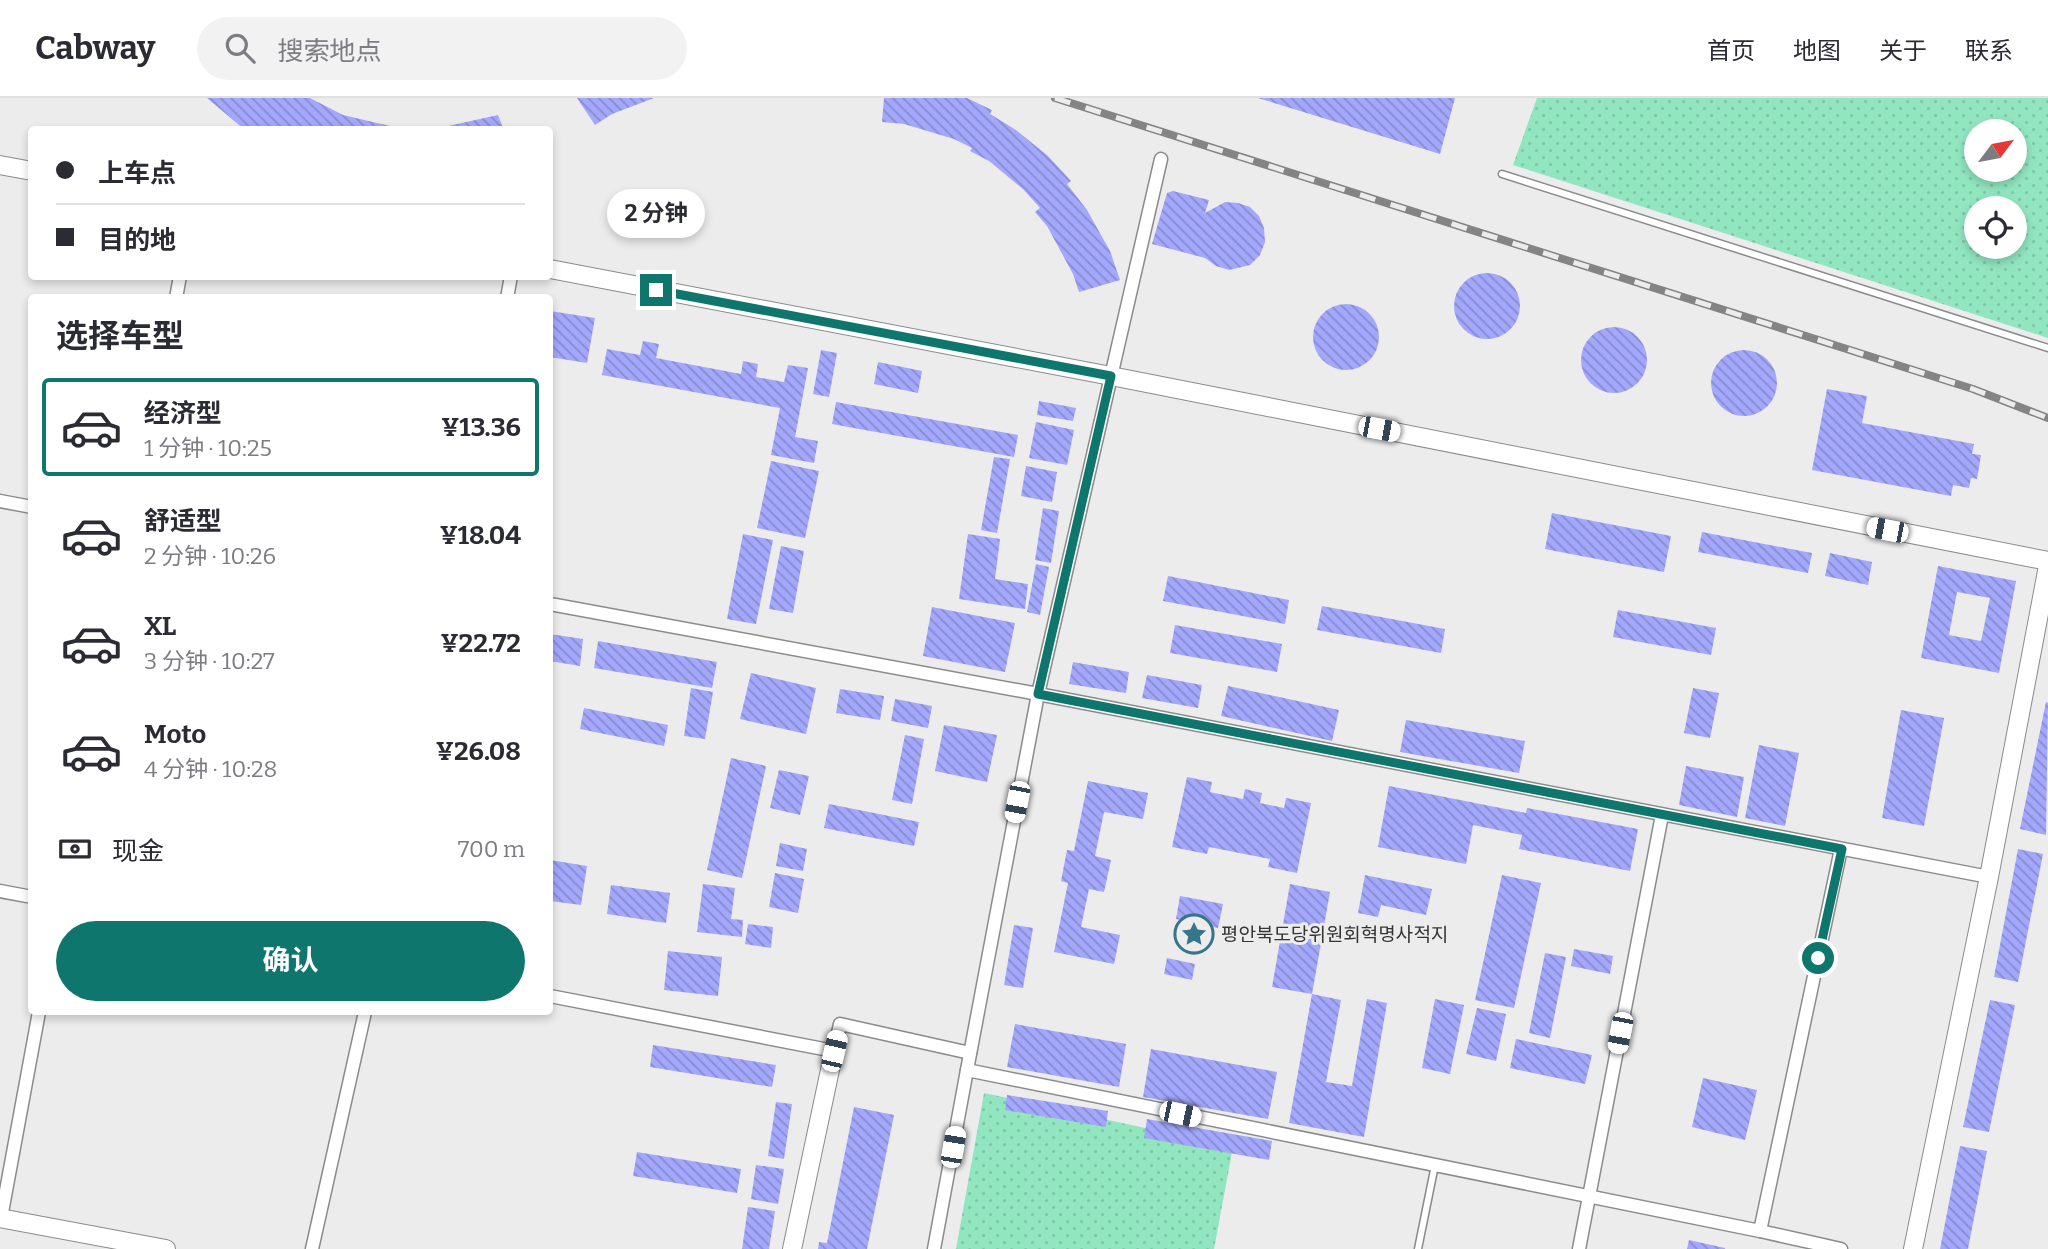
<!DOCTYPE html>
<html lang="zh">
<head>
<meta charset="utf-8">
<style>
	body { margin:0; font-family:Bitter,"Noto Sans SC","Noto Sans KR",serif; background:#f2f2f3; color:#2b2b33; height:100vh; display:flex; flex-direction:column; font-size:26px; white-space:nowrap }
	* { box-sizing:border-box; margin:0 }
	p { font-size:23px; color:#7c7c81 }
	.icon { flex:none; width:38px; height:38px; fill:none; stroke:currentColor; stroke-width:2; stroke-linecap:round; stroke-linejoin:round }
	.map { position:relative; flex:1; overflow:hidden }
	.details { position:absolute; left:28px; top:196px; width:525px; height:721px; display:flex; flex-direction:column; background:#fff; border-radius:7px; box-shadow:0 4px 10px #0003 }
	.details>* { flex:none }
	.banner { position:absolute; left:28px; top:28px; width:525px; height:154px; border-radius:7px; box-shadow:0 4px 10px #0003; display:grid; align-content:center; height:154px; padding:0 28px; background:#fff }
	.needle { width:46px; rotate:58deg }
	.buttons { position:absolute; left:1964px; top:21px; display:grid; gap:14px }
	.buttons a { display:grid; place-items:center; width:63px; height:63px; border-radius:50%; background:#fff; box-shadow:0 4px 10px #0003; font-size:35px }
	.end { position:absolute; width:32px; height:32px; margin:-16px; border:9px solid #0f766e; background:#fff; box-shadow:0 0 0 4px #fff }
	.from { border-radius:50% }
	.bubble { position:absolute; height:49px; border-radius:24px; background:#fff; box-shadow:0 4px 10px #0003; font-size:23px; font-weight:700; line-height:49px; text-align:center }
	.car { position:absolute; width:21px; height:42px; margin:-21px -10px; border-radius:9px; box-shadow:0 0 5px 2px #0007; background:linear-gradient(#fff 24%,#345 0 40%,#fff 0 76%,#345 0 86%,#fff 0) }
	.banner b { display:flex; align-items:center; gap:24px; height:66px; font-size:26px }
	.banner b+b { border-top:2px solid #e1e1e2 }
	.banner i { width:18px; height:18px; background:#2b2b33 }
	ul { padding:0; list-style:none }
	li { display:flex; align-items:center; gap:21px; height:98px; margin:0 14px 10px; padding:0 14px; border:4px solid transparent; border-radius:7px }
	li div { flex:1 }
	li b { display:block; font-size:26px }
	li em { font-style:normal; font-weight:700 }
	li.on { border-color:#0f766e }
	li>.icon { width:63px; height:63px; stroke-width:1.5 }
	h2 { padding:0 28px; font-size:32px; line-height:84px }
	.pay { display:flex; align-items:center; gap:18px; height:77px; padding:0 28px; font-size:26px }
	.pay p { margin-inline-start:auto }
	.action { display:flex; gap:14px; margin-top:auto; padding:14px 28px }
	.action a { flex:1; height:80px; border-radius:42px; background:#0f766e; color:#fff; font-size:28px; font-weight:700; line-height:80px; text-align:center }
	header { display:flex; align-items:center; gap:42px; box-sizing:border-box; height:98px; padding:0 35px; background:#fff; border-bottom:2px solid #e1e1e2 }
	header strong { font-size:33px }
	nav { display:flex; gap:38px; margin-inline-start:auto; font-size:24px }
	.search { width:490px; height:63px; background:#f2f2f3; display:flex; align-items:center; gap:18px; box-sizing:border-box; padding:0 24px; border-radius:38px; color:#7c7c81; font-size:26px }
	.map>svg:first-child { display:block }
	.park { fill:url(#park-dots); fill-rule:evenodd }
	.building { fill:url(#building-back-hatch); fill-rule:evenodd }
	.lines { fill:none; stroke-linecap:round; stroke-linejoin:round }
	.lane-casing { stroke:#8a8b8c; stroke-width:9 }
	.street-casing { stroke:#8a8b8c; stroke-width:15 }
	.secondary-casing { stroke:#8a8b8c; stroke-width:20 }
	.lane { stroke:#fff; stroke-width:6 }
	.street { stroke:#fff; stroke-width:12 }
	.secondary { stroke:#fff; stroke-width:18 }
	.rail-casing { stroke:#848485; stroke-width:8 }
	.rail { stroke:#ececed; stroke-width:5; stroke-dasharray:16; stroke-linecap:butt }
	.route { stroke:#0f766e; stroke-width:9 }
	.labels { text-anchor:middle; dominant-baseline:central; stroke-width:6; stroke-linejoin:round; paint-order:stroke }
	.poi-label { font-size:19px; fill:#343435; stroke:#ececed; text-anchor:start }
</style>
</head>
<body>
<header>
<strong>Cabway</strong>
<div class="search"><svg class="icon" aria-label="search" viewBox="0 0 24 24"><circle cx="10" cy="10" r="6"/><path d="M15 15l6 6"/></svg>搜索地点</div>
<nav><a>首页</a><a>地图</a><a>关于</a><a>联系</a></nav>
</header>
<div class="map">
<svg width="2048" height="1151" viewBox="0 0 2048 1151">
	<defs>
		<pattern id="park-dots" width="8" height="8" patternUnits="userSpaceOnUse" patternTransform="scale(1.75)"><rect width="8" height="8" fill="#91e6c0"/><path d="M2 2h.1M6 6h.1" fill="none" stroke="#7ec6a6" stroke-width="1.8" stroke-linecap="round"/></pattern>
		<pattern id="building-back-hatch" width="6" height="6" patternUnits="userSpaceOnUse" patternTransform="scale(1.75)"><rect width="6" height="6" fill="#a4a8fd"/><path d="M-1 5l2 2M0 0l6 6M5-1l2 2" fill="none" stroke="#868ace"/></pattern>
	</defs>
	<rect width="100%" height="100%" fill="#ececed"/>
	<g class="park">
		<path d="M1537,0H2048V240L1513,67ZM1976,33H2014V72H1976ZM1976,110H2014V149H1976Z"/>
		<path d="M984,995L1233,1049L1214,1151H956Z"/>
	</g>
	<g class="building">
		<path d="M207,0H310L343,17L407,32H245Z"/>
		<path d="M577,0H654L612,16L595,27Z"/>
		<path d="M884,0H967L992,12L990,16L1016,32L1048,58L1071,83L1067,86L1087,112L1110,153L1120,182L1079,194L1073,176L1047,128L1035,114L1040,110L1024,92L989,63L970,53L972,50L954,41L904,26L882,24Z"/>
		<path d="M1258,0H1455L1440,56Z"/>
		<path d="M498,17L504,32H439V30Z"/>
		<path d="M1173,93L1209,102L1205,115L1225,104L1238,105L1250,109L1259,118L1264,130L1265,144L1260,157L1250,167L1229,172L1216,168L1205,160L1152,146L1167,95Z"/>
		<circle cx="1487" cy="208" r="33"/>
		<circle cx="1346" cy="239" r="33"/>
		<path d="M550,213L595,220L587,265L550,259Z"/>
		<circle cx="1614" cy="262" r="33"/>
		<path d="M643,243L659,246L656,260L741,276L743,263L758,266L756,279L784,284L788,267L808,270L795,339L818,343L814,365L771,357L780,310L602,277L607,251L640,257Z"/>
		<circle cx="1744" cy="285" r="33"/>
		<path d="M821,252L837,255L829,299L813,296Z"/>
		<path d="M878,264L922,273L918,295L874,286Z"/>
		<path d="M1827,291L1867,298L1862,325L1974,346L1972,356L1981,357L1977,381L1971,380L1969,390L1953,387L1951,398L1812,372Z"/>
		<path d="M1039,303L1076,310L1073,323L1037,317Z"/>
		<path d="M836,304L1018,337L1014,359L832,326Z"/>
		<path d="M1036,324L1074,332L1067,367L1029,360Z"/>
		<path d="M994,359L1010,361L997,435L981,432Z"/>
		<path d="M771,363L819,373L805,440L757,430Z"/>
		<path d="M1026,368L1057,374L1052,404L1021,398Z"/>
		<path d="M1043,410L1059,413L1051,465L1035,462Z"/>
		<path d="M1552,415L1671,438L1664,474L1545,451Z"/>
		<path d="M1702,434L1812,455L1808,475L1698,454Z"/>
		<path d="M743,436L773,442L756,526L727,521Z"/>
		<path d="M968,436L1000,441L995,481L1028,486L1025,511L959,501Z"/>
		<path d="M781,448L804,453L793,515L769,511Z"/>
		<path d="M1830,455L1872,464L1868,487L1825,478Z"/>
		<path d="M1036,466L1049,469L1040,517L1027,514Z"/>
		<path d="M1938,468L2016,483L1999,575L1921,560ZM1957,494L1990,500L1981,543L1949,537Z"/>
		<path d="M1168,478L1289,502L1285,526L1163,503Z"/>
		<path d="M1322,508L1445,531L1441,555L1317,532Z"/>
		<path d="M932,509L1015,525L1005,574L923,558Z"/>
		<path d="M1618,512L1716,530L1711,557L1613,539Z"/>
		<path d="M1175,527L1282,546L1277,574L1170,555Z"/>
		<path d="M550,536L583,541L580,568L550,563Z"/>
		<path d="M598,543L717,564L712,590L594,570Z"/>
		<path d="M1073,564L1129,574L1126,595L1069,586Z"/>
		<path d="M751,575L816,590L806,636L740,621Z"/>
		<path d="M1147,577L1202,587L1198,610L1142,600Z"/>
		<path d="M1228,588L1339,612L1332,643L1221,618Z"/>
		<path d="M691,590L713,594L705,641L684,638Z"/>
		<path d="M1693,590L1719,595L1710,640L1684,635Z"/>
		<path d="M840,591L884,598L880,622L836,615Z"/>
		<path d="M895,601L932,608L928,630L891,623Z"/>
		<path d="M2046,604L2048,605L2046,737L2020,731Z"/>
		<path d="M584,610L668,627L664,648L580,631Z"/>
		<path d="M1901,612L1944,620L1924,728L1882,720Z"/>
		<path d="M1406,622L1525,643L1519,675L1400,654Z"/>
		<path d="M944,627L997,637L987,684L935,673Z"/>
		<path d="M905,637L924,641L912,706L892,702Z"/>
		<path d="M1759,647L1799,655L1785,728L1745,720Z"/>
		<path d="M731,660L766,668L742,780L707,772Z"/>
		<path d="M1686,668L1744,679L1737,719L1679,707Z"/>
		<path d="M779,672L809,678L800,717L770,710Z"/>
		<path d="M1187,679L1212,684L1210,694L1243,701L1245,691L1262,695L1260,705L1284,710L1286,700L1311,705L1297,775L1268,769L1270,761L1209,749L1207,756L1172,749Z"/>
		<path d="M1088,683L1148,695L1143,721L1104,714L1095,758L1111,762L1104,794L1089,791L1081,829L1120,837L1114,866L1054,854L1068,785L1061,783L1067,752L1074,753Z"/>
		<path d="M1389,688L1526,715L1527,710L1638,731L1630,773L1519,751L1522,737L1473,727L1466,766L1378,749Z"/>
		<path d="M829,706L919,724L914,748L824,730Z"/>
		<path d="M780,745L807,751L803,773L776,768Z"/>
		<path d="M2018,751L2043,756L2018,884L1994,879Z"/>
		<path d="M550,762L587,768L581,807L550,803Z"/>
		<path d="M775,775L804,781L798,815L769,809Z"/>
		<path d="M1365,777L1432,791L1426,817L1381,807L1378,819L1358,815Z"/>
		<path d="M1502,777L1541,785L1514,910L1475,902Z"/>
		<path d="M703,786L735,790L731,821L743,822L742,839L697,834Z"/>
		<path d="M1290,786L1330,794L1312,896L1272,889Z"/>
		<path d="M611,787L670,795L666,825L607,816Z"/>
		<path d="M1180,798L1223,806L1218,830L1176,821Z"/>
		<path d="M748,826L773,829L771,850L745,846Z"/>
		<path d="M1014,827L1033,830L1023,890L1004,887Z"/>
		<path d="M1574,851L1613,858L1610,876L1571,868Z"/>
		<path d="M668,853L722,859L718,898L664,892Z"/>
		<path d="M1545,855L1566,859L1550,940L1529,935Z"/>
		<path d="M1167,860L1195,866L1192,882L1164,876Z"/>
		<path d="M1312,896L1341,902L1326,984L1352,988L1367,901L1387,905L1364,1039L1289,1025Z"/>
		<path d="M1435,901L1464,907L1450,976L1422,970Z"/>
		<path d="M1990,902L2015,907L1989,1034L1963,1029Z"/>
		<path d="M1477,910L1506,916L1496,963L1466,956Z"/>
		<path d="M1015,926L1126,946L1119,989L1007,969Z"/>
		<path d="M1516,941L1592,957L1585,986L1510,970Z"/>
		<path d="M653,947L776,967L772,989L650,969Z"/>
		<path d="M1151,951L1277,974L1268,1021L1143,999Z"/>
		<path d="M1703,980L1757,992L1745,1042L1692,1029Z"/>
		<path d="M1007,997L1108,1013L1106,1029L1005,1012Z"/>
		<path d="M776,1004L792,1006L784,1061L768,1058Z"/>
		<path d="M854,1009L894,1017L867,1151H818L819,1144L827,1145Z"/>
		<path d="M1147,1021L1272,1043L1269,1062L1144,1040Z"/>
		<path d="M1960,1048L1987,1053L1968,1151H1940Z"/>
		<path d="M637,1054L741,1071L737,1095L633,1078Z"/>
		<path d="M756,1067L784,1071L778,1106L751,1101Z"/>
		<path d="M748,1109L775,1113L769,1151H742Z"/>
		<path d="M1689,1142L1725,1150V1151H1687Z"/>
	</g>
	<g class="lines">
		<g class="lane-casing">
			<g id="lane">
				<path d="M1502,76L2048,250"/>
				<path d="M1418,1151L1435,1067"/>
			</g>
		</g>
		<g class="street-casing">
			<g id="street">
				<path d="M176,200L180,178"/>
				<path d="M507,200L511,178"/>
				<path d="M0,403L32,409"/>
				<path d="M550,506L1038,596L1989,779"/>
				<path d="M0,793L32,799"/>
				<path d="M550,898L834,953L840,926L970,955"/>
				<path d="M967,972L1038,596L1161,61"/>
				<path d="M1,1120L39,914"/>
				<path d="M1760,1133L1841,1151"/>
				<path d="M312,1151L365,914"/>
				<path d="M934,1151L967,972L1760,1133L1841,751"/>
				<path d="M1579,1151L1662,717"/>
			</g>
		</g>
		<g class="secondary-casing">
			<g id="secondary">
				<path d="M0,67L32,73"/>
				<path d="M550,171L1111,278L2048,463"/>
				<path d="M0,1120L166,1151"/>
				<path d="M792,1151L834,953"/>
				<path d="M1913,1151L1989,779L2048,468"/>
			</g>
		</g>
		<use href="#lane" class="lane"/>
		<use href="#street" class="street"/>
		<use href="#secondary" class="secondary"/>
		<g class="rail-casing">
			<path id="rail" d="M1055,0L1973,291L2048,320"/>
		</g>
		<use href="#rail" class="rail"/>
	</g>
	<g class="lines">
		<path class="route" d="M656,192L1111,278L1038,596L1842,751L1818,860"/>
	</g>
	<defs>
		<g id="sight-ring" transform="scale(2.0125)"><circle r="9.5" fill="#ececed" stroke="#36758a" stroke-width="1.5"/><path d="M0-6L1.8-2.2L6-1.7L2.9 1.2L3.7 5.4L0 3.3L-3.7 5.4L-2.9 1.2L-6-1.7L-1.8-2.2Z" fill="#36758a"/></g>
	</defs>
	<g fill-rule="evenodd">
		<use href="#sight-ring" x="1194" y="836"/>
	</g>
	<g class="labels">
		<g class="poi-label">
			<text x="1221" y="836">평안북도당위원회혁명사적지</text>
		</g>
	</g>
</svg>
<div class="buttons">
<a><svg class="needle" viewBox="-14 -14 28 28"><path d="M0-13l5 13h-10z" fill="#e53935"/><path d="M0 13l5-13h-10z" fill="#7c7c81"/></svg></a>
<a><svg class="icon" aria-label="locate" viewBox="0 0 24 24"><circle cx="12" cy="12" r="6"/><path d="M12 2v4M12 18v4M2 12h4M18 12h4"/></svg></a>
</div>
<i class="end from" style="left:1818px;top:860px"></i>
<i class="end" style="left:656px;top:192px"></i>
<div class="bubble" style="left:607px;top:91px;width:98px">2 分钟</div>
<i class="car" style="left:1379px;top:331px;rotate:101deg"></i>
<i class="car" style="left:1887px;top:432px;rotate:281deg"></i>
<i class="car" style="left:1017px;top:704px;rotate:191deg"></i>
<i class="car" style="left:1620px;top:935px;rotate:191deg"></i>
<i class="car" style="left:834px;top:953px;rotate:13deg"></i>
<i class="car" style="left:1180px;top:1016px;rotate:102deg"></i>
<i class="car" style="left:953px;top:1049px;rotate:10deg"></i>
<div class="banner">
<b><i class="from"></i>上车点</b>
<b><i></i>目的地</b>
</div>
<section class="details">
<h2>选择车型</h2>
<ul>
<li class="on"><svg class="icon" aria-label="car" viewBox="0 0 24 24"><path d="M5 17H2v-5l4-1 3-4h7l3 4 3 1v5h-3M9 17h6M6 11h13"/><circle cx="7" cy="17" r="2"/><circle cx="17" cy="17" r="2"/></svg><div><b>经济型</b><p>1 分钟 · 10:25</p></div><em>¥13.36</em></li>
<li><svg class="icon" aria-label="car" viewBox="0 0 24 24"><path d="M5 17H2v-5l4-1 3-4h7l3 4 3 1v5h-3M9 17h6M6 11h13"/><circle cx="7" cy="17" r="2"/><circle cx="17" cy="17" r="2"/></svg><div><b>舒适型</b><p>2 分钟 · 10:26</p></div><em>¥18.04</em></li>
<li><svg class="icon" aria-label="car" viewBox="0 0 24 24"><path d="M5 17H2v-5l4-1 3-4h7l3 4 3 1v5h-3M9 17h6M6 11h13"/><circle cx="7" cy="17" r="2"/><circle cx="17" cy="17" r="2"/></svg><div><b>XL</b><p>3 分钟 · 10:27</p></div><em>¥22.72</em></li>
<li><svg class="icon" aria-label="car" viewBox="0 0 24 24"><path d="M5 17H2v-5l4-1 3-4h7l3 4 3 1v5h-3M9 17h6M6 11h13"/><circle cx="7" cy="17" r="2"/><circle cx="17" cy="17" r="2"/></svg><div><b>Moto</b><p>4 分钟 · 10:28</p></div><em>¥26.08</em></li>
</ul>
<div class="pay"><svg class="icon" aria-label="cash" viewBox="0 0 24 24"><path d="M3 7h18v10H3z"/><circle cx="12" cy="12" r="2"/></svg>现金<p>700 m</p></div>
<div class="action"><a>确认</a></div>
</section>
</div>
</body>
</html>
